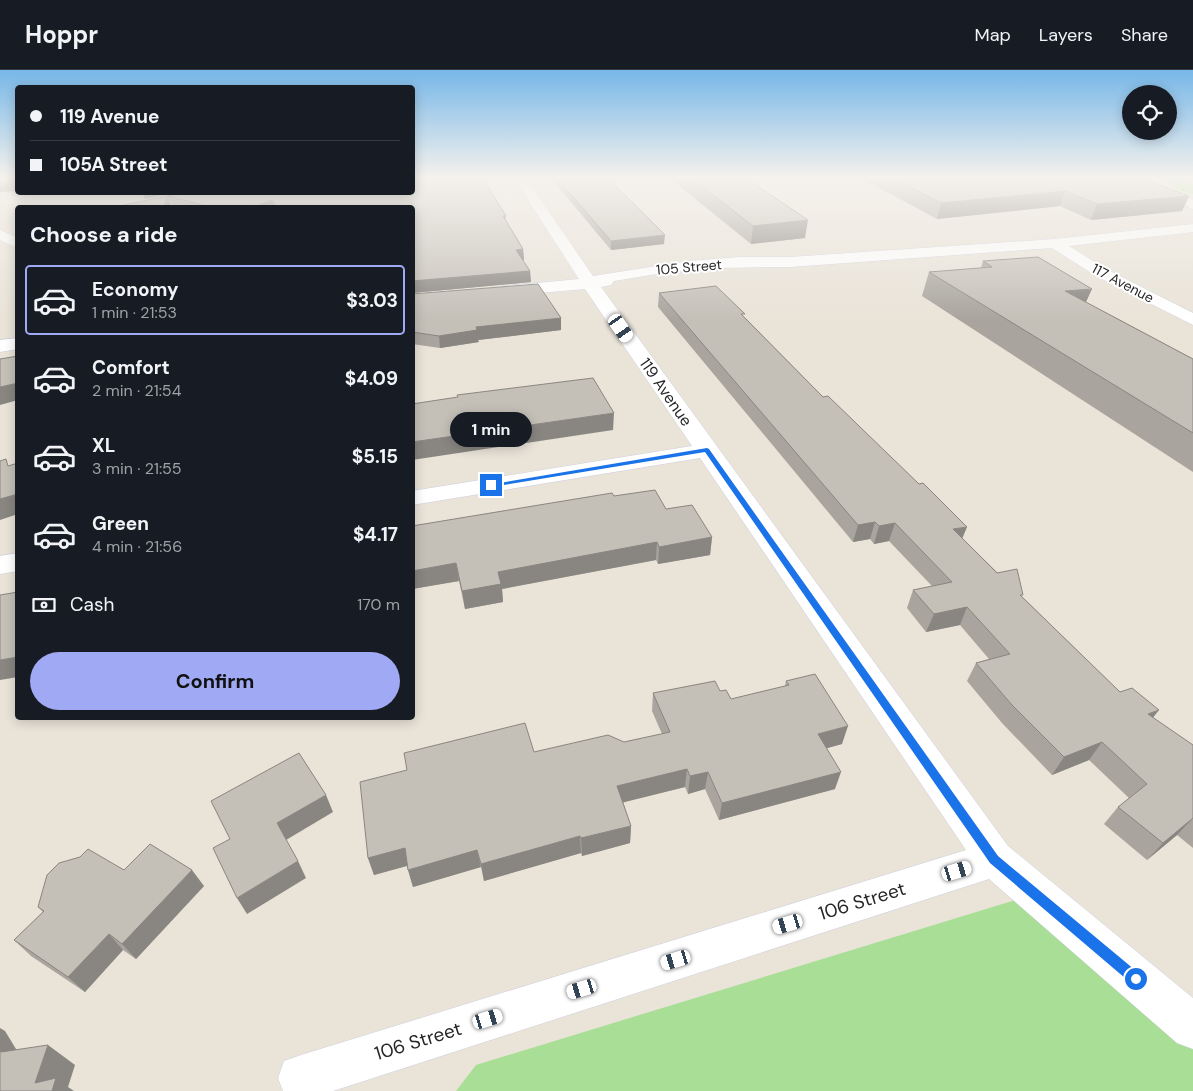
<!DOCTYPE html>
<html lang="en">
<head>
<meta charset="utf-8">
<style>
	body { margin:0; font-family:"DM Sans",sans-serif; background:#242831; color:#f1f3f6; height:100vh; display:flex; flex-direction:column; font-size:19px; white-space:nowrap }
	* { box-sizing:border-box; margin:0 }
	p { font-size:16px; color:#9ea1a6 }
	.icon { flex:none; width:28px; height:28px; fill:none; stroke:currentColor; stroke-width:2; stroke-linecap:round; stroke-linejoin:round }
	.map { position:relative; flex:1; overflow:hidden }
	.drawer { position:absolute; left:15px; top:135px; width:400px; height:515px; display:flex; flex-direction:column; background:#171b24; border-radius:5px; box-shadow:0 2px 12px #0003 }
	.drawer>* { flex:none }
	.top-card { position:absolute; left:15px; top:15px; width:400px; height:110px; border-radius:5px; box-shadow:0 2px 12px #0003; display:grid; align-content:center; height:110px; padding:0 15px; background:#171b24 }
	.controls { position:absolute; left:1122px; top:15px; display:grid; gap:10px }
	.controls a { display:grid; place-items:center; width:55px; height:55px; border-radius:50%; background:#171b24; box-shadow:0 2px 12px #0003; font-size:25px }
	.end { position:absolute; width:22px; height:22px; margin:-11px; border:6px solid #1a73e8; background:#fff; box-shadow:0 0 0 2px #fff }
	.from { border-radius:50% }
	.bubble { position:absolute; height:35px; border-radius:18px; background:#171b24; box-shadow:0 2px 12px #0003; font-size:16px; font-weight:700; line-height:35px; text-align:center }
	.car { position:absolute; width:15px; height:30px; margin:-15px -8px; border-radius:6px; box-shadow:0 0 4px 1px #0007; background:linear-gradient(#fff 24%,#345 0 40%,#fff 0 76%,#345 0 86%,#fff 0) }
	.top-card b { display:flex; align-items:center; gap:18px; height:48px; font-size:19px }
	.top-card b+b { border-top:1px solid #363941 }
	.top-card i { width:12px; height:12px; background:#f1f3f6 }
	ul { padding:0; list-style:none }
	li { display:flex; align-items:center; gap:15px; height:70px; margin:0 10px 8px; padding:0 5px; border:2px solid transparent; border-radius:5px }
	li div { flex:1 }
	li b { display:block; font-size:19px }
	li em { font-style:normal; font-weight:700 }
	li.on { border-color:#a0a9f3 }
	li>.icon { width:45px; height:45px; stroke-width:1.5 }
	h2 { padding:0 15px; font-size:22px; line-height:60px }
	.pay { display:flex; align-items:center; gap:12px; height:55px; padding:0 15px; font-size:19px }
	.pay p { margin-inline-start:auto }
	.action { display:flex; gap:10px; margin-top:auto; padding:10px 15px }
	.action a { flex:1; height:58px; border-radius:30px; background:#a0a9f3; color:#111; font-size:20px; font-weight:700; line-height:58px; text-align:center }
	header { display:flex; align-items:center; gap:30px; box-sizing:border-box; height:70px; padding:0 25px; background:#171b24; border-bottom:1px solid #363941 }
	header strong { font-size:24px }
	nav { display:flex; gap:28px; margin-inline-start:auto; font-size:18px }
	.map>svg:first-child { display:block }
	.green { fill:#a8de96 }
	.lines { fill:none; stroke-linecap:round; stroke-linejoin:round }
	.minor-casing { stroke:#cecfdf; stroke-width:1 }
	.minor { fill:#fff; fill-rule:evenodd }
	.wall { fill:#a9a59e }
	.shaded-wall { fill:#898681 }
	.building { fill:#c4c0b8; stroke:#898681 }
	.route { fill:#1a73e8 }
	.labels { text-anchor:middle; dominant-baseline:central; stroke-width:4; stroke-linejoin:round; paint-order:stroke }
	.far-street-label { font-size:14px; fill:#272727; stroke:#fff }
	.street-label { font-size:16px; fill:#272727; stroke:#fff }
	.near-street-label { font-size:19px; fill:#272727; stroke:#fff }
</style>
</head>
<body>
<header>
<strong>Hoppr</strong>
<nav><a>Map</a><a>Layers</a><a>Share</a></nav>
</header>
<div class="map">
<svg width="1193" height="1021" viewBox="0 0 1193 1021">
	<rect width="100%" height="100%" fill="#e9e3d8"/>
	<g class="green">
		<path d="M1151,107H1181L1193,111V124L1184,122Z"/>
		<path d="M1022,828L1193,978V1021H456L476,995Z"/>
	</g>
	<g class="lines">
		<g class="minor-casing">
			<g id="minor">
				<path d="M513,107H525L593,206L689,191L739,187H790L1055,169L1193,154V162L1069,176L1108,200L1193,243V255L1096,206L1052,178L790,197L714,198L663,203L614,211L611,215L601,217L1008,776L1193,928V979L1177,973L989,809L333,1021H283L278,1008L284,991L301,985L966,780L700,388L412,435V421L692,376L585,219L504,226L498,224L496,221L498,218L504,216L579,209Z"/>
				<path d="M1129,107H1145L1193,130V139Z"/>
				<path d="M0,160L18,168V178L0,170Z"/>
				<path d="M18,268V279L0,282V270Z"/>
				<path d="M18,483V501L0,504V486Z"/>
			</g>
		</g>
		<use href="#minor" class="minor"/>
	</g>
	<g class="wall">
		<path d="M412,107H482L506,146V151L523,179L524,190H522L530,201L531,212L412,223V138H177L172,136L168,126L187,122H412Z"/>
		<path d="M550,107H607L664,174L611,180Z"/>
		<path d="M671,107H744L805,168L751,174L672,110Z"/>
		<path d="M859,107H1138L1189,126L1182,141L1091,150L1060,136L937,149Z"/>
		<path d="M983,191L1086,232L1193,289V402L922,226L929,202L981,198Z"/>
		<path d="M659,223L745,248L962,468L1120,622L1153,648L1193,675V778L1177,765L1147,790L1104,754L1118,737L1129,728L1089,690L1052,705L1002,653L967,611L976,593L989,589L960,555L926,562L907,538L913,520L932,516L889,471L874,474L870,469L853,472L658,237Z"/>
		<path d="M412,224L561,260L478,270L479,272L440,278L412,274Z"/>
		<path d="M614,426L666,439L712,467L710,485L658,494L656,490L502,519L503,532L465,539L459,511L412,519V456Z"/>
		<path d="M786,611L842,674L827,678L835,719L719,750L705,719L688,724L685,717L623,732L631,756L630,773L582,786L581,783L484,811L481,797L413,817L407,796L374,805L368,788L534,682L624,672L662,664L652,641L653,623L720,621L731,629L785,616Z"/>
		<path d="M124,800L204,816L136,889L123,880L85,922L31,886L14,870L43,842L38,837Z"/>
	</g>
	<g class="shaded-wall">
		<path d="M18,111V121L0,122V112Z"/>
		<path d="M1065,121L1060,136L937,149L941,133Z"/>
		<path d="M142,122H178L145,129Z"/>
		<path d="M168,126L171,136V138H163Z"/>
		<path d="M1189,126L1182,141L1091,150L1097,134Z"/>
		<path d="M272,130L274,138H251Z"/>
		<path d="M808,150L805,168L751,174L753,156Z"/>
		<path d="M665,165L664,174L611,180V171Z"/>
		<path d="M523,179L524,190L516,191V180Z"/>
		<path d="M530,201L531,212L412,223V211Z"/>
		<path d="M1092,219L1081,243L1065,221Z"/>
		<path d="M561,248V260L478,270L479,272L440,278L439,266L476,257Z"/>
		<path d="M18,313V330L0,335V317Z"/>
		<path d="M614,343L613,360L412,390V372Z"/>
		<path d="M18,424V444L0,450V429Z"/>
		<path d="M875,452L870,469L853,472L858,455Z"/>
		<path d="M895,453L889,471L874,474L879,456Z"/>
		<path d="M967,457L960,474L953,459Z"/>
		<path d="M712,467L710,485L658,494L659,477Z"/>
		<path d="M657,472L656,490L502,519L503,532L465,539L462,521L498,502Z"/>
		<path d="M456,493L459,511L412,519V501Z"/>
		<path d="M967,537L960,555L926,562L934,544Z"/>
		<path d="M18,587V607L0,610V590Z"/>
		<path d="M1159,640L1145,658L1148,644Z"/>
		<path d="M848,656L842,674L813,682L818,664Z"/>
		<path d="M1102,672L1089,690L1052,705L1064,687Z"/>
		<path d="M687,699L685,717L617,734V716Z"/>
		<path d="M708,702L705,719L688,724L690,706Z"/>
		<path d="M841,702L835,719L719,750L722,733Z"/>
		<path d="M326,725L333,742L286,770L277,753Z"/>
		<path d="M1193,748L1177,765L1147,790L1163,773Z"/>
		<path d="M631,756L630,773L582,786L581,768Z"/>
		<path d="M580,766L581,783L484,811L481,794Z"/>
		<path d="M405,778L410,795L374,805L368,788Z"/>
		<path d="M477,780L481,797L413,817L408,800Z"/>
		<path d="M298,791L306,808L247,844L237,828Z"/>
		<path d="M192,800L204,816L136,889L122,874Z"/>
		<path d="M109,864L123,880L85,922L68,907Z"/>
		<path d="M0,958L5,961L30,1002L1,982L0,980Z"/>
		<path d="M48,975L75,995L68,1017L74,1021H48L35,1013Z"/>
	</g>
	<g class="building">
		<path d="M0,107H18V111L0,112Z"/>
		<path d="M412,107H482L506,146H503L523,179L516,180L530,201L412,211V138H277L272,130L251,138H214L168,126L187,122H412Z"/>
		<path d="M556,107H607L665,165L611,171Z"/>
		<path d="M690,107H744L808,150L753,156Z"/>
		<path d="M890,107H1138L1189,126L1097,134L1065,121L941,133Z"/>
		<path d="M168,126L163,138H109Z"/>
		<path d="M1038,187L1092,219L1065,221L1193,289V363L929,202L992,197L983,191Z"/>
		<path d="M538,214L561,248L476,257L477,260L439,266L412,262V224Z"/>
		<path d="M716,216L745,244H741L823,327L828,326L919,414L923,413L967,457L953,459L997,503L1017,499L1023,525H1020L1120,622L1132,618L1159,640L1148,644L1193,675V748L1163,773L1118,737L1147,714L1102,672L1064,687L1012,635L976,593L1010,584L967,537L934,544L913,520L952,512L895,453L879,456L875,452L858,455L659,223Z"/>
		<path d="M18,286V313L0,317V289Z"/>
		<path d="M593,308L614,343L412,372V334L458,327L457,325Z"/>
		<path d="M6,389L8,396L18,393V424L0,429V391Z"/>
		<path d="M655,420L666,439L692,435L712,467L659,477L657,472L498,502L501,514L462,521L456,493L412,501V456L612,423L614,426Z"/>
		<path d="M18,522V587L0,590V525Z"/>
		<path d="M815,604L848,656L818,664L841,702L722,733L708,702L690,706L687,699L617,716L631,756L581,768L580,766L481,794L477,780L408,800L405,778L368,788L360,712L407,700L404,683L525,653L534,682L608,665L624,672L670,662L653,623L715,611L720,621L726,620L731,629L789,615L786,611Z"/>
		<path d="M299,683L326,725L277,753L298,791L237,828L213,778L230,769L211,731Z"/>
		<path d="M150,774L192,800L122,874L109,864L68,907L14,870L44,841L38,837L47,805L59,793L80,787L88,779L124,800Z"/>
		<path d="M48,975L35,1013L56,1008L52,1021H0V980L1,982Z"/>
	</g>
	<linearGradient id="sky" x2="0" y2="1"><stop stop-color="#77b7e8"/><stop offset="0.43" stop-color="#f5f2ed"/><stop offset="1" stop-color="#f5f2ed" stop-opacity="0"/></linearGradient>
	<rect width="1193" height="250" fill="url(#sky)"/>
	<path class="route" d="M707,378L709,379L998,786L1141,905L1142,909L1141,914L1136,915L1132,914L990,793L705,382L491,417L488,415Z"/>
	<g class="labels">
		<g class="far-street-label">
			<text transform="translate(689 197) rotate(-5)">105 Street</text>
			<text transform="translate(1123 213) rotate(28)">117 Avenue</text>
		</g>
		<g class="street-label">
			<text transform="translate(666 322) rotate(55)">119 Avenue</text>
		</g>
		<g class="near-street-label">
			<text transform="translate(862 831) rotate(-17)">106 Street</text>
			<text transform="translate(418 971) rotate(-17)">106 Street</text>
		</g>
	</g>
</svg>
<div class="controls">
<a><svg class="icon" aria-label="locate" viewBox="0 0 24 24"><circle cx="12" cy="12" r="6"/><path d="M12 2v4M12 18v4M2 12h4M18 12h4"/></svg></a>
</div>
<i class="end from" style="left:1136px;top:909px"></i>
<i class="end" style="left:491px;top:415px"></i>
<div class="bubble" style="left:450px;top:342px;width:82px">1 min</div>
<i class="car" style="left:621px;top:258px;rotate:145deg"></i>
<i class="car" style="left:957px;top:801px;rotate:73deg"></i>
<i class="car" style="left:788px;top:854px;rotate:253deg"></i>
<i class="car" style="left:676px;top:890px;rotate:253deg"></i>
<i class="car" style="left:582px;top:919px;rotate:253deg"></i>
<i class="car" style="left:488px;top:949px;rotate:73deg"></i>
<div class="top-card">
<b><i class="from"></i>119 Avenue</b>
<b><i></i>105A Street</b>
</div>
<section class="drawer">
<h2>Choose a ride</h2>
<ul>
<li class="on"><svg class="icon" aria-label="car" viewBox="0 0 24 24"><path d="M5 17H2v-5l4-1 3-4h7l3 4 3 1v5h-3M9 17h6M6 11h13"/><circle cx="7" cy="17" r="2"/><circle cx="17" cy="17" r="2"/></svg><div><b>Economy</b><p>1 min · 21:53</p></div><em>$3.03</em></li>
<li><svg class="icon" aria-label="car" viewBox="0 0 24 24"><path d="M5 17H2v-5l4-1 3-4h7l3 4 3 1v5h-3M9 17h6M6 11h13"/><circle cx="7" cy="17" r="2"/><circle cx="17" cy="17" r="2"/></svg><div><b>Comfort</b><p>2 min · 21:54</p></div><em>$4.09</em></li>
<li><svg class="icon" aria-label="car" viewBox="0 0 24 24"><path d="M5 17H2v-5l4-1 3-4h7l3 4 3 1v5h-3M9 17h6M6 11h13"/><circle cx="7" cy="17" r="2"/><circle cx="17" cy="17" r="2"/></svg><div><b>XL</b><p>3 min · 21:55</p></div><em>$5.15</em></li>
<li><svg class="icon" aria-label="car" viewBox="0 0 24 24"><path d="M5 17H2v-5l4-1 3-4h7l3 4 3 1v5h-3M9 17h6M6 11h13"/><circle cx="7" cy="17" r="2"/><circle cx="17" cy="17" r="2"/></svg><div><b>Green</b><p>4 min · 21:56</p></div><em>$4.17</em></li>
</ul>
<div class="pay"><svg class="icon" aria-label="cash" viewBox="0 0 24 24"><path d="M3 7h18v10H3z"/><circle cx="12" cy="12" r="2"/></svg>Cash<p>170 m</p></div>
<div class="action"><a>Confirm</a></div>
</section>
</div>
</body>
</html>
